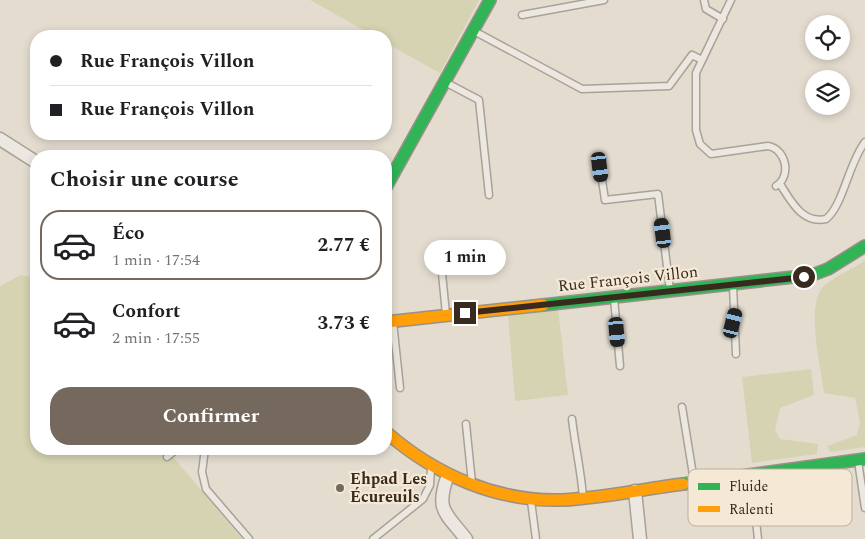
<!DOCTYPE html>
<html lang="fr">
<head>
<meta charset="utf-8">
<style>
	body { margin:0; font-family:Spectral,serif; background:#f2f2f2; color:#202124; height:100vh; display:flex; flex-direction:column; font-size:19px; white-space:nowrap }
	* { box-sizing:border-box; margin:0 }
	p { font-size:16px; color:#757577 }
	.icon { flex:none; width:28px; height:28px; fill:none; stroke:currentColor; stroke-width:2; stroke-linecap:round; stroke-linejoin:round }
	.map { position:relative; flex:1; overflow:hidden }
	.sheet { position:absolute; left:30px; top:150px; width:362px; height:305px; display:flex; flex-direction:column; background:#fff; border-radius:20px; box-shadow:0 2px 8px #0003 }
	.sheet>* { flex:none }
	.top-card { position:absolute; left:30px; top:30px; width:362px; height:110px; border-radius:20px; box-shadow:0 2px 8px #0003; display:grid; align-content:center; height:110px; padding:0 20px; background:#fff }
	.controls { position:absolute; left:805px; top:15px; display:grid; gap:10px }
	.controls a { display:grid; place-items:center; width:45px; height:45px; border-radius:50%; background:#fff; box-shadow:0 2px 8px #0003; font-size:25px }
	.end { position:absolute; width:22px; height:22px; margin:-11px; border:6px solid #392a20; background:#fff; box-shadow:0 0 0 2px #fff }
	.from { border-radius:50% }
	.bubble { position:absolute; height:35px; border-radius:18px; background:#fff; box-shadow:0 2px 8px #0003; font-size:16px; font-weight:700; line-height:35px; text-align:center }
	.car { position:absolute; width:15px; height:30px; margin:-15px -8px; border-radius:6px; box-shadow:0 0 4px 1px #0007; background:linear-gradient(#222 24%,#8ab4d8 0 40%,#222 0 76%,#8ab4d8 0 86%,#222 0) }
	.top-card b { display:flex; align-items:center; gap:18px; height:48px; font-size:19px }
	.top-card b+b { border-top:1px solid #e0e0e0 }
	.top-card i { width:12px; height:12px; background:#202124 }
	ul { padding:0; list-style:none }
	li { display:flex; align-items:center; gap:15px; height:70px; margin:0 10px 8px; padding:0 10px; border:2px solid transparent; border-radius:20px }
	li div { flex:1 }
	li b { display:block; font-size:19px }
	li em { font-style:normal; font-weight:700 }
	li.selected { border-color:#75685d }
	li>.icon { width:45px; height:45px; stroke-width:1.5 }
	h2 { padding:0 20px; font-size:22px; line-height:60px }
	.primary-button { display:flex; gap:10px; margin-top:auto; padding:10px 20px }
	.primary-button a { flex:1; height:58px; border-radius:20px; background:#75685d; color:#fff; font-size:20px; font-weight:700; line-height:58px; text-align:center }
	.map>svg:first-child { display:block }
	.green { fill:#d6d3b2 }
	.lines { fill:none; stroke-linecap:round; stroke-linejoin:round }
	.lane-casing { stroke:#aaa197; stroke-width:9 }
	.street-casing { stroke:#aaa197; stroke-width:15 }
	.fast-casing { stroke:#999188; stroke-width:14 }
	.slow-casing { stroke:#999188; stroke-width:14 }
	.lane { stroke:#ece8e1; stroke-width:6 }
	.street { stroke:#ece8e1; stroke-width:12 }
	.fast { stroke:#30b455; stroke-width:11 }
	.slow { stroke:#ff9f0a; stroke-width:11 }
	.route { stroke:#392a20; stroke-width:6 }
	.poi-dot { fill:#75685d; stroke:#f5e9d6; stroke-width:2 }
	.labels { text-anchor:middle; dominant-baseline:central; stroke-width:4.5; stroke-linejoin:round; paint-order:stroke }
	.street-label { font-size:16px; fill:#392a20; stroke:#f5e9d6 }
	.poi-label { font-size:16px; font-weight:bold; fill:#392a20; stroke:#f5e9d6; text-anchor:start }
	.key { fill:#f5e9d6; stroke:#bdb09f; stroke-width:1 }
	.key-label { font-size:14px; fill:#392a20 }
</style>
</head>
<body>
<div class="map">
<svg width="865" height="539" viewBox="0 0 865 539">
	<rect width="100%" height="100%" fill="#e4dccf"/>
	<g class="green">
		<path d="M310,0H479L440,73L386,43V36H374Z"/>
		<path d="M865,261V447L830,452L827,446L857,435L860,422L855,398L824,393C821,368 806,308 822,288C830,279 854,268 865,261Z"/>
		<path d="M21,275L36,278V449H170L168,451L242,539H0V286Z"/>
		<path d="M558,309L568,395L515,401L508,315Z"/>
		<path d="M811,369L814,395L780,408L775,430L780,439L818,444L817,454L752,463L742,377Z"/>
	</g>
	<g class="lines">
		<g class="lane-casing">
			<g id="lane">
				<path d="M704,0L706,9L723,19"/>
				<path d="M731,0L696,73V130L700,144L711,154L768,146C786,149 792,176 776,186"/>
				<path d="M522,15L604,0"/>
				<path d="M474,31L582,89L669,86L692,55L702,60"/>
				<path d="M445,82L479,100L489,195"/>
				<path d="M600,167L605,200L658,194L670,290"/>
				<path d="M780,184C791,201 802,224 826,219C843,206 849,162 865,142"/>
				<path d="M440,253L446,314"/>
				<path d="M733,286L736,354"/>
				<path d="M614,298L620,366"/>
				<path d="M393,322L400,388"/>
				<path d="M682,407L694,481"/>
				<path d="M572,419C575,446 581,470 583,497"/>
				<path d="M466,424L472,483"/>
				<path d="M205,449L202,472L206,489L249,539"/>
				<path d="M167,457L177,449"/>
				<path d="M858,461L865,508"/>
				<path d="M751,476L758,539"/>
				<path d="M531,501L536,539"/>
				<path d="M373,539L423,499L430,485L431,467"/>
			</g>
		</g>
		<g class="street-casing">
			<g id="street">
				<path d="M0,139L36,162"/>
				<path d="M448,475C435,510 445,512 466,539"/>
				<path d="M635,491L640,539"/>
			</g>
		</g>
		<g class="fast-casing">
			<g id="fast">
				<path d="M386,187L490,0"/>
				<path d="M543,305L812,275L828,269L865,246"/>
				<path d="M683,484L865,459"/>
			</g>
		</g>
		<g class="slow-casing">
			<g id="slow">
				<path d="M386,322L543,305"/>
				<path d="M386,432C435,475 497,502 563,500C603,498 643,489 683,484"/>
			</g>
		</g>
		<use href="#lane" class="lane"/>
		<use href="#street" class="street"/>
		<use href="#fast" class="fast"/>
		<use href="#slow" class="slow"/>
	</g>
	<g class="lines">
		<path class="route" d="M465,313L804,277"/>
	</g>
	<circle class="poi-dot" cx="340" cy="488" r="5"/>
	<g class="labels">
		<g class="street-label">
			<text transform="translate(628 279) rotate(-6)">Rue François Villon</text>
		</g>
		<g class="poi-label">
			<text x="350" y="479">Ehpad Les<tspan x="350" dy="18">Écureuils</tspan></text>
		</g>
	</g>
	<rect x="688" y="469" width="164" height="57" rx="8" class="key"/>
	<rect x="698" y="483" width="22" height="7" fill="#30b455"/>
	<rect x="698" y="506" width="22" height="6" fill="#ff9f0a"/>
	<g class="key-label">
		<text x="729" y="491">Fluide</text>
		<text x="729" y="514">Ralenti</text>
	</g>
</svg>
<div class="controls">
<a><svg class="icon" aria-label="locate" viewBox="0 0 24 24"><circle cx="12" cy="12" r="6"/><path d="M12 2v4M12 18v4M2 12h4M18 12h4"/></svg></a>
<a><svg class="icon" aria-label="layers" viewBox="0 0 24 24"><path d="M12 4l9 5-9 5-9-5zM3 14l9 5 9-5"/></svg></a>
</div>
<i class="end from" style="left:804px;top:277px"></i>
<i class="end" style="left:465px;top:313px"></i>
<div class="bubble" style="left:424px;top:240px;width:82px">1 min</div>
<i class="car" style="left:600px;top:167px;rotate:173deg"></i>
<i class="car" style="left:663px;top:233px;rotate:353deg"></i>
<i class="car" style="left:733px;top:323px;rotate:14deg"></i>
<i class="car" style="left:617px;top:332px;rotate:175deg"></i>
<div class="top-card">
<b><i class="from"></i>Rue François Villon</b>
<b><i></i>Rue François Villon</b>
</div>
<section class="sheet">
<h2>Choisir une course</h2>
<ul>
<li class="selected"><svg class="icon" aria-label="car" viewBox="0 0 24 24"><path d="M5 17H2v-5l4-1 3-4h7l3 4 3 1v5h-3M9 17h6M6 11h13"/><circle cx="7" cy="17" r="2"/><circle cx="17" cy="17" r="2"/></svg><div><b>Éco</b><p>1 min · 17:54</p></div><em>2.77 €</em></li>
<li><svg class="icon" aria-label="car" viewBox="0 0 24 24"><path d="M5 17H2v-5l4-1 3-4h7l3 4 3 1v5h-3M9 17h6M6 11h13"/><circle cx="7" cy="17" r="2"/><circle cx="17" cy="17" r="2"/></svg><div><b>Confort</b><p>2 min · 17:55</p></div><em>3.73 €</em></li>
</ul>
<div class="primary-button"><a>Confirmer</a></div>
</section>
</div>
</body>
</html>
